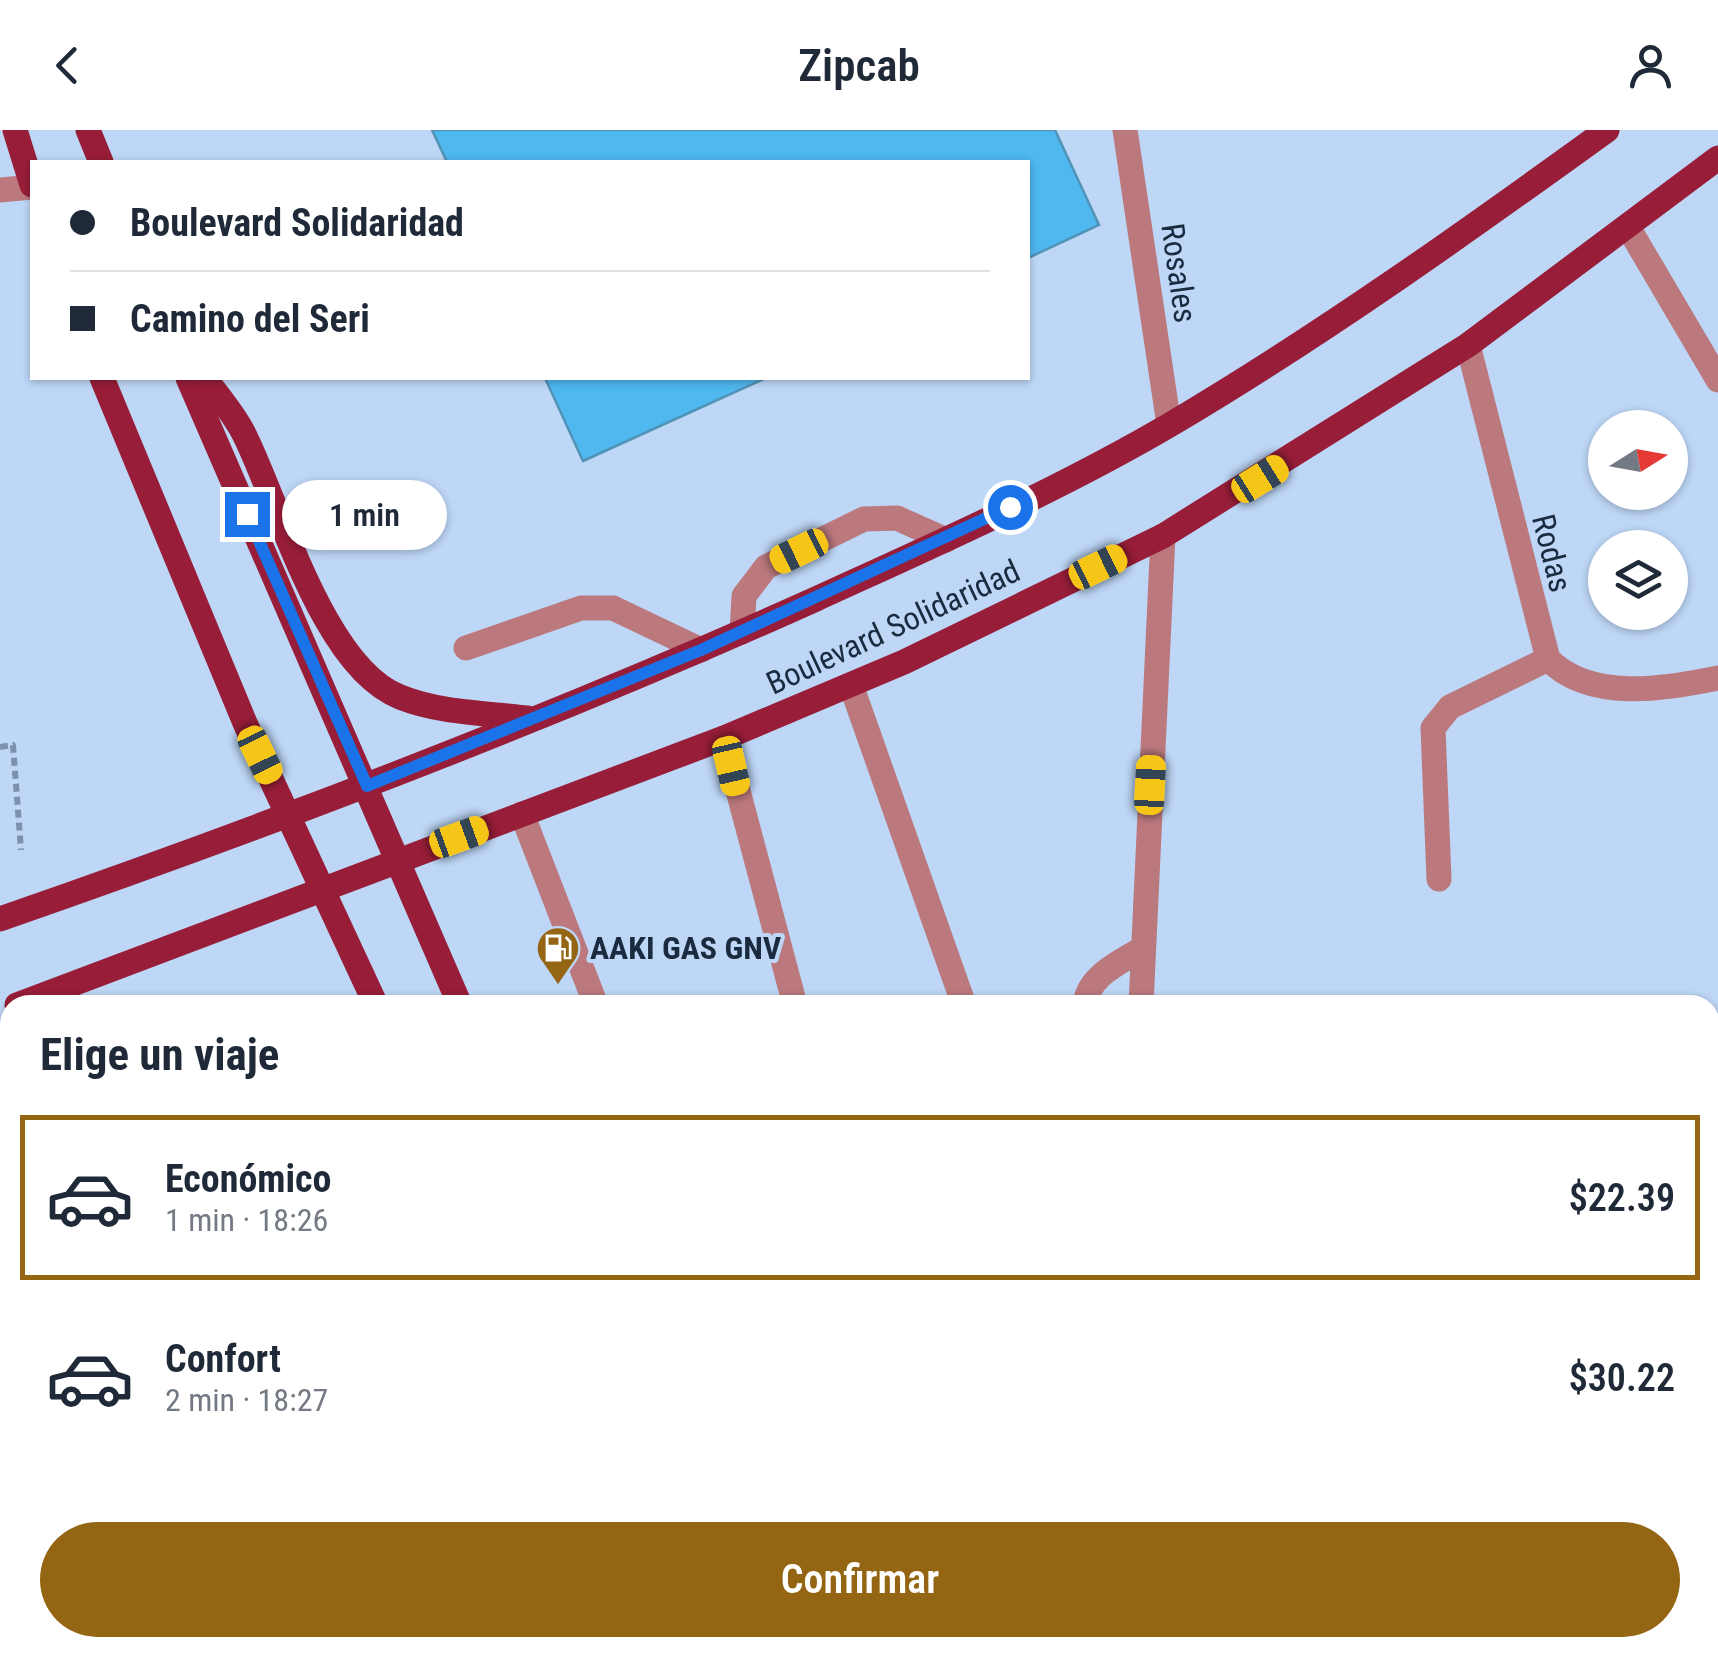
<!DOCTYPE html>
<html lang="es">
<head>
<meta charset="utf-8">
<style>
	body { margin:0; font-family:"Roboto Condensed",sans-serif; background:#f6f6f7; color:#1f2937; height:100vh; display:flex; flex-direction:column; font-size:38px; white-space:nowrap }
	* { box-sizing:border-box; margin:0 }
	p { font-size:32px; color:#747a83 }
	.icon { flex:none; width:55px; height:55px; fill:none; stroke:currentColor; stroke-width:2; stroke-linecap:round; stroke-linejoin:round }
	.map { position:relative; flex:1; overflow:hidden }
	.details { position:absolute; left:0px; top:865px; width:1720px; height:662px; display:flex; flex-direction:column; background:#fff; border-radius:30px 30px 0 0; box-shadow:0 2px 8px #0004 }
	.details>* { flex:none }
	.hud { position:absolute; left:30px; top:30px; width:1000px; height:220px; border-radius:0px; box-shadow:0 2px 8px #0004; display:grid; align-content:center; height:220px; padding:0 40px; background:#fff }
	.needle { width:65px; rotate:79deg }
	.controls { position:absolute; left:1588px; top:280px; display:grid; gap:20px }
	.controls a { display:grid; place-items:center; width:100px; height:100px; border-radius:50%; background:#fff; box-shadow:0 2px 8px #0004; font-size:50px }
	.end { position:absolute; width:45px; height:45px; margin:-22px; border:12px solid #1a73e8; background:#fff; box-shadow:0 0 0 5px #fff }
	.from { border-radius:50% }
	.bubble { position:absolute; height:70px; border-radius:35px; background:#fff; box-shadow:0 2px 8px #0004; font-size:32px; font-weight:600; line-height:70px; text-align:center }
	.car { position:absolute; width:30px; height:60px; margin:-30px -15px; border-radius:12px; box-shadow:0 0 8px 2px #0007; background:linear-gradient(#f5c518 24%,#345 0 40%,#f5c518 0 76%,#345 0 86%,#f5c518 0) }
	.hud b { display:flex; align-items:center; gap:35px; height:95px; font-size:38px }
	.hud b+b { border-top:2px solid #e0e1e3 }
	.hud i { width:25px; height:25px; background:#1f2937 }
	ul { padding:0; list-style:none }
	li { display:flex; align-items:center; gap:30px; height:165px; margin:0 20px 15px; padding:0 20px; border:5px solid transparent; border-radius:0px }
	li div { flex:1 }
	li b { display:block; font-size:38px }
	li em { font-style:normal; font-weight:600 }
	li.active { border-color:#946513 }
	li>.icon { width:90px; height:90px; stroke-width:1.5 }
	h2 { padding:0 40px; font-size:45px; line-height:120px }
	.button { display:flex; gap:20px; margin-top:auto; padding:20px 40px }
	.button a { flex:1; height:115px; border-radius:60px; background:#946513; color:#fff; font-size:40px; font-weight:600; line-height:115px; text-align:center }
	header { display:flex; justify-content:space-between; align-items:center; height:130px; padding:0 40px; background:#fff; font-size:45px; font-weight:600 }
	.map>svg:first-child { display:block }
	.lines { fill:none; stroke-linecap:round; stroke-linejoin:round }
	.canal { stroke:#a46fbb; stroke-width:35 }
	.building { fill:#4eb8ef; stroke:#5193b7; stroke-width:2.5 }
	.path { stroke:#7c91ac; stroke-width:6; stroke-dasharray:8 5; stroke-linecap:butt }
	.minor { stroke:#bb797e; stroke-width:25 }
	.major { stroke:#981d38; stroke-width:25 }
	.route { stroke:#1a73e8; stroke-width:12 }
	.labels { text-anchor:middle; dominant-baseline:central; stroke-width:8; stroke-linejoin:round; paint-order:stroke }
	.street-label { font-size:32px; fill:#1b2b3f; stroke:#bed7f7 }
	.poi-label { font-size:32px; font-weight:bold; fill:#1b2b3f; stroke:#bed7f7; text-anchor:start }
</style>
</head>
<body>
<header><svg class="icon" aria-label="back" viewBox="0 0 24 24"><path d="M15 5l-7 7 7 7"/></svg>Zipcab<svg class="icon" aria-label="person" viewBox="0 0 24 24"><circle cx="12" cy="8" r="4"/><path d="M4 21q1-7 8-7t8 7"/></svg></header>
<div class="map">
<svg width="1718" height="1527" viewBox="0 0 1718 1527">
	<rect width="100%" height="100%" fill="#bed7f7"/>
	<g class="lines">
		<g class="canal">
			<path d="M1710,1136L1718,1132"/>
			<path d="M105,1527L125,1518"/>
		</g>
	</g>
	<g class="building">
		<path d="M432,0H1055L1099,95L1028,128V32H447Z"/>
		<path d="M545,248H766L583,331Z"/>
	</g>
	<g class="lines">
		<path class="path" d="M0,617L13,615L21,720"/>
		<g class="minor">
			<path d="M1125,0L1169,295"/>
			<path d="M0,60L32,57"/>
			<path d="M1628,97L1718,250"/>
			<path d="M1468,215L1548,529C1590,572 1665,559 1718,548"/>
			<path d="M742,502L744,466L766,437L864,389L897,388L946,410"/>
			<path d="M466,518L581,478H613L701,520"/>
			<path d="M851,555L964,875"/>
			<path d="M724,608L795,875"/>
			<path d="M522,684L596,875"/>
			<path d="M1439,749L1433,598L1450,577L1548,529"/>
			<path d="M1085,875C1088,845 1120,833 1143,818"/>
			<path d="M1141,875L1163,406"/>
			<path d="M1710,907L1718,903"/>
			<path d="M0,1381L10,1401"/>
			<path d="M65,1518L69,1527"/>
			<path d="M329,1518L333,1527"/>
			<path d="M593,1518L597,1527"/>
			<path d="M0,1525L16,1518"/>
			<path d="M212,1527L233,1518"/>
		</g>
		<g class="major">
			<path d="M15,0L32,55"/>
			<path d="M88,0L101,32"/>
			<path d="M102,248L245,593L376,875"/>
			<path d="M188,248L460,875"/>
			<path d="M205,248C218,266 234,284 244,304C280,376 323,537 400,567C440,583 485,583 527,588"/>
			<path d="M0,789C276,693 549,589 816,469C936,414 1059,360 1173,293C1323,204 1466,102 1607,0"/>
			<path d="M17,875L724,608L904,532L1163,406L1468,215L1718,28"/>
			<path d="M674,1518L678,1527"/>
			<path d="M748,1518L752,1527"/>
		</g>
	</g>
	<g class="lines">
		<path class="route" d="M247,384L367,656L701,520L1010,377"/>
	</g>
	<defs>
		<g id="fuel-pin" transform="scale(2.25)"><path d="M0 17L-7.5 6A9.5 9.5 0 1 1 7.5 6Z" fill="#946513" stroke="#bed7f7"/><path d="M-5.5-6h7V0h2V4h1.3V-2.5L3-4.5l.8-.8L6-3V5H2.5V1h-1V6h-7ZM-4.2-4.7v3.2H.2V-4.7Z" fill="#fff"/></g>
	</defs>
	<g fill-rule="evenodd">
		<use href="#fuel-pin" x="558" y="818"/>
	</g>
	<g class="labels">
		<g class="street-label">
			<text transform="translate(1179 143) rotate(82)">Rosales</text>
			<text transform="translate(1552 423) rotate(76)">Rodas</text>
			<text transform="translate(893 497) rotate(-25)">Boulevard Solidaridad</text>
		</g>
		<g class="poi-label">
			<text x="590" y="818">AAKI GAS GNV</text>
		</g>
	</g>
</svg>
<div class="controls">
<a><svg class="needle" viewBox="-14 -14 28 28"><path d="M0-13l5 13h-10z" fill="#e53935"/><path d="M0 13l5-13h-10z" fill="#747a83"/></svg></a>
<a><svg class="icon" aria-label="layers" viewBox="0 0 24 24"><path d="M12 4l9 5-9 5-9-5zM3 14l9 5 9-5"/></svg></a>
</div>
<i class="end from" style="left:1010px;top:377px"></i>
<i class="end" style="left:247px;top:384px"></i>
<div class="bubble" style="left:282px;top:350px;width:165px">1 min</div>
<i class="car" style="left:1260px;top:349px;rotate:58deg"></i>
<i class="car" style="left:799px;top:421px;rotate:244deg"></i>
<i class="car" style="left:1098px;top:437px;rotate:64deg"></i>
<i class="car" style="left:260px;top:625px;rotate:154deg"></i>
<i class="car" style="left:731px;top:636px;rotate:167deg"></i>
<i class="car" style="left:1150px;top:655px;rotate:3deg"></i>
<i class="car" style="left:459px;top:707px;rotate:70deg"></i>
<div class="hud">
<b><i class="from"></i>Boulevard Solidaridad</b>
<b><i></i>Camino del Seri</b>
</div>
<section class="details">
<h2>Elige un viaje</h2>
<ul>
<li class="active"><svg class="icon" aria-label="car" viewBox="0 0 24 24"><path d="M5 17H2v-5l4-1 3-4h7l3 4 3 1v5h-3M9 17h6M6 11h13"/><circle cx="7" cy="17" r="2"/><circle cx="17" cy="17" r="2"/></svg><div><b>Económico</b><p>1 min · 18:26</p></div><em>$22.39</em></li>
<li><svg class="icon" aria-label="car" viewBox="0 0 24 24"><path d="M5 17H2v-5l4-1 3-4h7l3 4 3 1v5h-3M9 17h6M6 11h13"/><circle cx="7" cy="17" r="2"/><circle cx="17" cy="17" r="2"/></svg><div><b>Confort</b><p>2 min · 18:27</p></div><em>$30.22</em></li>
</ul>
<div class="button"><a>Confirmar</a></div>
</section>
</div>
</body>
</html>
